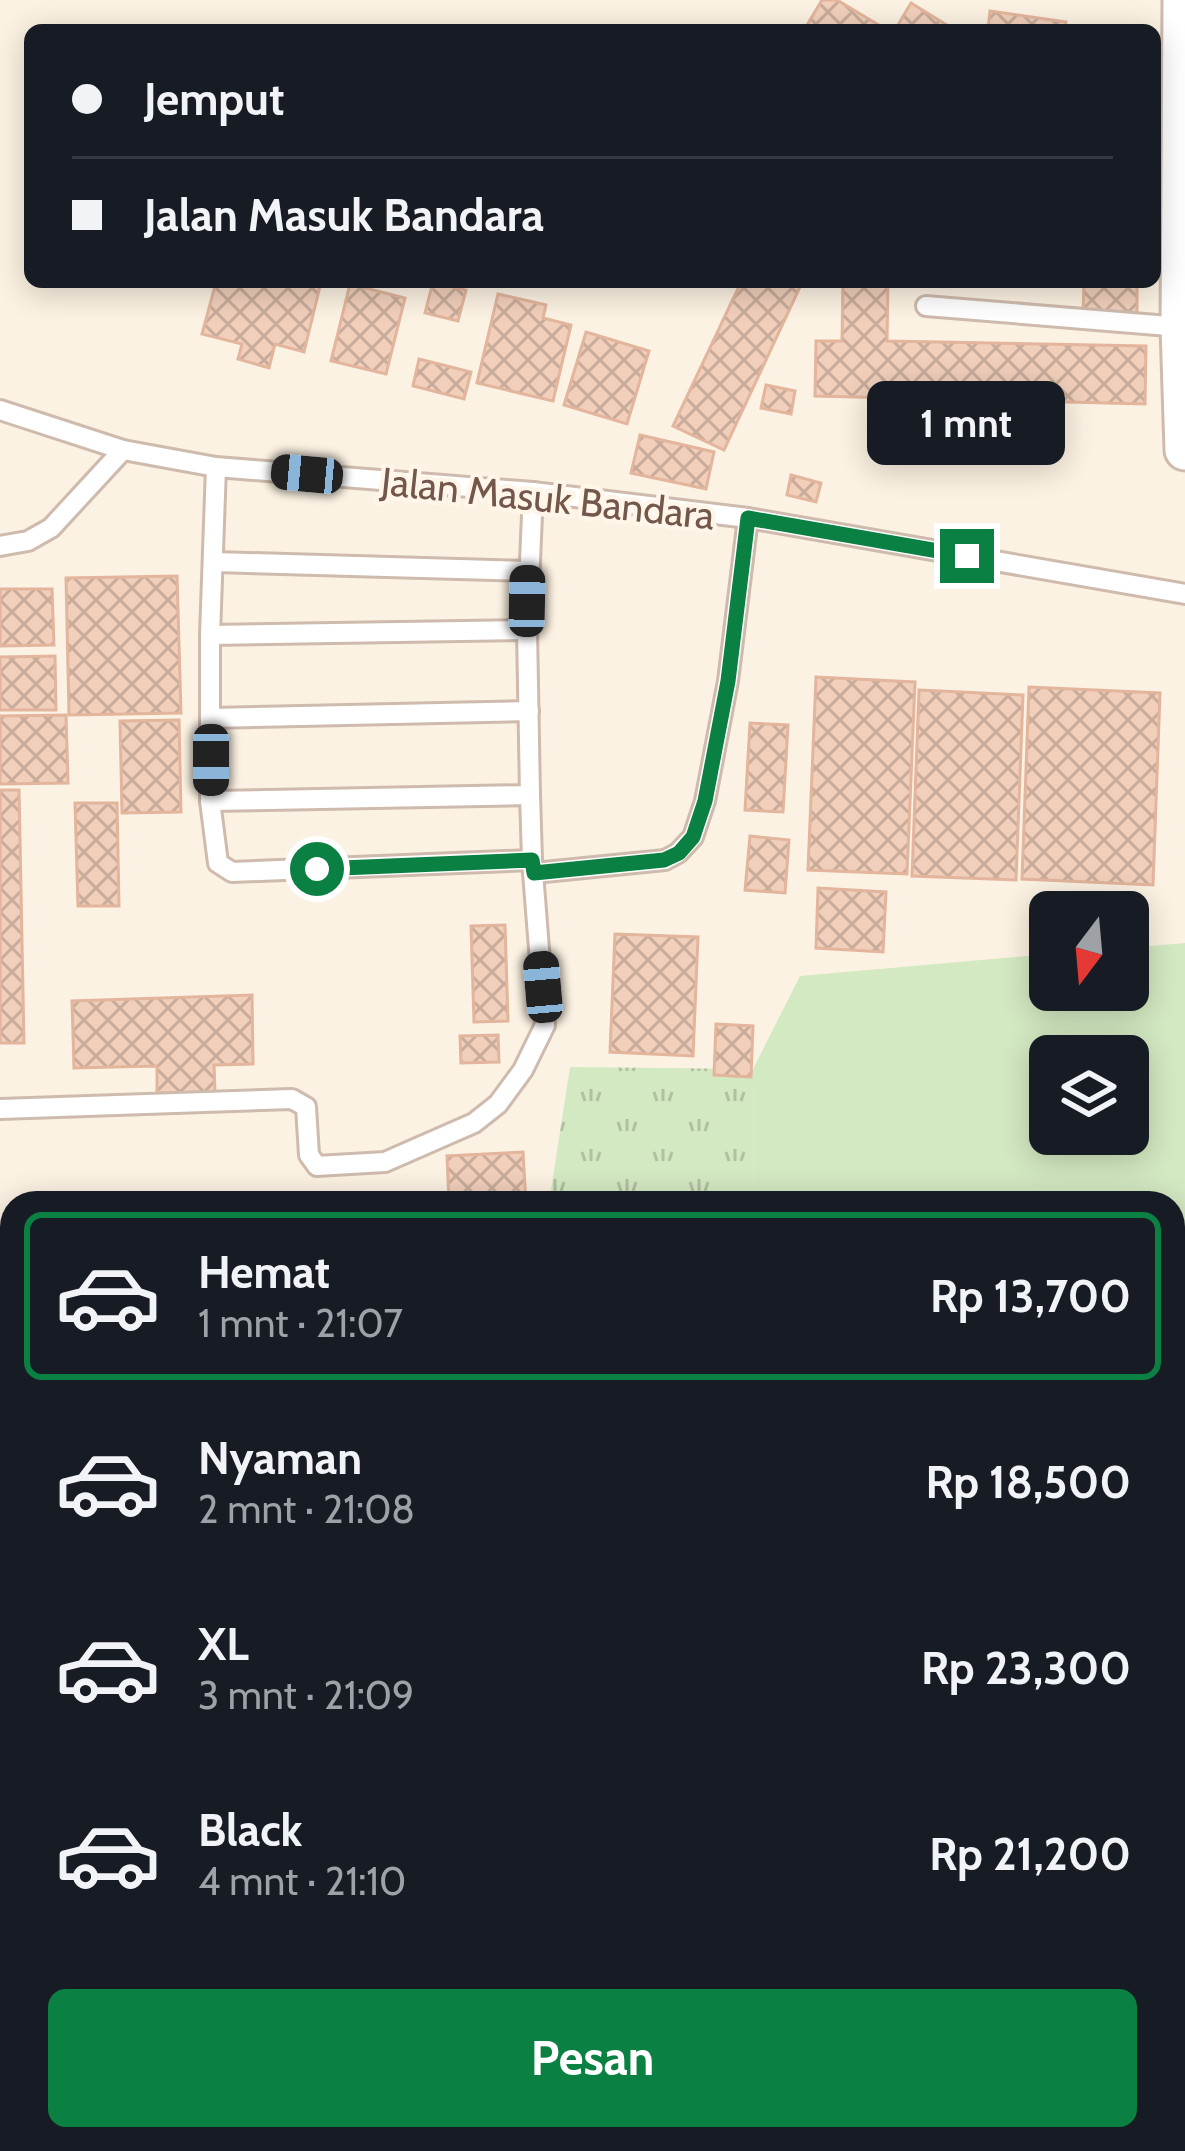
<!DOCTYPE html>
<html lang="id">
<head>
<meta charset="utf-8">
<style>
	body { margin:0; font-family:Cabin,sans-serif; background:#20242c; color:#f1f3f6; height:100vh; display:flex; flex-direction:column; font-size:45px; white-space:nowrap }
	* { box-sizing:border-box; margin:0 }
	p { font-size:39px; color:#9ea1a6 }
	.icon { flex:none; width:66px; height:66px; fill:none; stroke:currentColor; stroke-width:2; stroke-linecap:round; stroke-linejoin:round }
	.map { position:relative; flex:1; overflow:hidden }
	.side { position:absolute; left:0px; top:1191px; width:1185px; height:960px; display:flex; flex-direction:column; background:#171b24; border-radius:36px 36px 0 0; box-shadow:0 6px 30px #0003 }
	.side>* { flex:none }
	.hud { position:absolute; left:24px; top:24px; width:1137px; height:264px; border-radius:18px; box-shadow:0 6px 30px #0003; display:grid; align-content:center; height:264px; padding:0 48px; background:#171b24 }
	.needle { width:78px; rotate:196deg }
	.fabs { position:absolute; left:1029px; top:891px; display:grid; gap:24px }
	.fabs a { display:grid; place-items:center; width:120px; height:120px; border-radius:18px; background:#171b24; box-shadow:0 6px 30px #0003; font-size:60px }
	.end { position:absolute; width:54px; height:54px; margin:-27px; border:15px solid #0b8043; background:#fff; box-shadow:0 0 0 6px #fff }
	.from { border-radius:50% }
	.bubble { position:absolute; height:84px; border-radius:18px; background:#171b24; box-shadow:0 6px 30px #0003; font-size:39px; font-weight:700; line-height:84px; text-align:center }
	.car { position:absolute; width:36px; height:72px; margin:-36px -18px; border-radius:15px; box-shadow:0 0 9px 3px #0007; background:linear-gradient(#222 24%,#8ab4d8 0 40%,#222 0 76%,#8ab4d8 0 86%,#222 0) }
	.hud b { display:flex; align-items:center; gap:42px; height:114px; font-size:45px }
	.hud b+b { border-top:3px solid #363941 }
	.hud i { width:30px; height:30px; background:#f1f3f6 }
	ul { padding:21px 0 0; list-style:none }
	li { display:flex; align-items:center; gap:36px; height:168px; margin:0 24px 18px; padding:0 24px; border:6px solid transparent; border-radius:18px }
	li div { flex:1 }
	li b { display:block; font-size:45px }
	li em { font-style:normal; font-weight:700 }
	li.current { border-color:#0b8043 }
	li>.icon { width:108px; height:108px; stroke-width:1.5 }
	.button { display:flex; gap:24px; margin-top:auto; padding:24px 48px }
	.button a { flex:1; height:138px; border-radius:18px; background:#0b8043; color:#fff; font-size:48px; font-weight:700; line-height:138px; text-align:center }
	.map>svg:first-child { display:block }
	.grass { fill:url(#grass-tufts) }
	.pitch { fill:#d3e9c2; fill-rule:evenodd }
	.building { fill:url(#building-cross-hatch); stroke:#e3b59c; stroke-width:3 }
	.lines { fill:none; stroke-linecap:round; stroke-linejoin:round }
	.lane-casing { stroke:#cfbbad; stroke-width:24 }
	.street-casing { stroke:#cfbbad; stroke-width:45 }
	.lane { stroke:#fff; stroke-width:18 }
	.street { stroke:#fff; stroke-width:39 }
	.route { stroke:#0b8043; stroke-width:15 }
	.labels { text-anchor:middle; dominant-baseline:central; stroke-width:9; stroke-linejoin:round; paint-order:stroke }
	.street-label { font-size:39px; fill:#73574a; stroke:#fff6e9 }
</style>
</head>
<body>
<div class="map">
<svg width="1185" height="2151" viewBox="0 0 1185 2151">
	<defs>
		<pattern id="grass-tufts" width="24" height="20" patternUnits="userSpaceOnUse" patternTransform="scale(3)"><rect width="24" height="20" fill="#d3e9c2"/><path d="M3 7l-1-3M5 7V3M7 7l1-3M15 17l-1-3M17 17v-4M19 17l1-3" fill="none" stroke="#b0c0a0"/></pattern>
		<pattern id="building-cross-hatch" width="8" height="8" patternUnits="userSpaceOnUse" patternTransform="scale(3)"><rect width="8" height="8" fill="#f1cfbb"/><path d="M0 0l8 8M0 8l8-8" fill="none" stroke="#c8ab9a"/></pattern>
	</defs>
	<rect width="100%" height="100%" fill="#fcf2e3"/>
	<g class="grass">
		<path d="M570,1067L753,1069L754,1203H549Z"/>
		<rect x="403" y="2139" width="626" height="12"/>
	</g>
	<path class="pitch" d="M1185,943V1663H1173V1203H754L753,1069L800,976L1050,954V990H1128V948ZM1050,1056H1128V1134H1050Z"/>
	<g class="building">
		<path d="M822,0H837L887,30H804Z"/>
		<path d="M911,3L955,30H895Z"/>
		<path d="M990,11L1066,22L1064,30H988Z"/>
		<path d="M216,282H321L304,352L275,344L269,368L238,359L242,344L202,334Z"/>
		<path d="M433,282L466,290L458,321L425,313Z"/>
		<path d="M741,282H790L800,287L724,450L673,426Z"/>
		<path d="M843,282H888L887,341L1146,346L1145,404L815,396L816,341H842Z"/>
		<path d="M1084,282H1137V313L1083,312Z"/>
		<path d="M350,284L405,298L386,374L331,361Z"/>
		<path d="M498,294L546,305L543,318L571,325L553,401L477,383Z"/>
		<path d="M586,332L649,351L627,424L564,405Z"/>
		<path d="M419,359L471,372L464,399L413,386Z"/>
		<path d="M766,385L795,391L791,414L761,408Z"/>
		<path d="M640,435L714,452L706,489L631,473Z"/>
		<path d="M791,475L821,483L816,502L787,495Z"/>
		<path d="M177,576L181,713L69,715L66,578Z"/>
		<path d="M0,589H52L54,645L0,646Z"/>
		<path d="M55,656L56,710H0V657Z"/>
		<path d="M816,677L915,682L907,874L808,870Z"/>
		<path d="M1029,687L1160,693L1153,885L1022,879Z"/>
		<path d="M919,690L1023,695L1016,880L912,876Z"/>
		<path d="M66,715L68,783L0,784V716Z"/>
		<path d="M179,720L181,812L122,813L120,721Z"/>
		<path d="M750,723L788,725L783,812L745,810Z"/>
		<path d="M0,790H19L24,1043H0Z"/>
		<path d="M75,803H117L119,906H78Z"/>
		<path d="M750,836L789,840L785,893L745,890Z"/>
		<path d="M818,888L886,892L883,952L816,948Z"/>
		<path d="M505,925L508,1021L474,1022L471,926Z"/>
		<path d="M615,934L698,937L693,1056L610,1052Z"/>
		<path d="M252,995L253,1064L214,1065L215,1092L157,1093V1066L74,1068L72,1001Z"/>
		<path d="M716,1024L753,1026L751,1077L714,1075Z"/>
		<path d="M498,1035L499,1062L461,1063L460,1036Z"/>
		<path d="M523,1152L526,1203H449L447,1156Z"/>
		<path d="M1173,1832H1177L1181,1947L1173,1948Z"/>
	</g>
	<g class="lines">
		<g class="lane-casing">
			<g id="lane">
				<path d="M926,306L1181,327"/>
				<path d="M0,410L123,450L216,467L533,492L748,518L1185,594"/>
				<path d="M216,467L210,635V801L218,863L232,872L532,860"/>
				<path d="M0,546L28,541L51,528L123,450"/>
				<path d="M215,562L528,571"/>
				<path d="M210,635L527,630"/>
				<path d="M211,718L529,711"/>
				<path d="M210,801L530,795"/>
				<path d="M534,873L665,860L678,853L693,837L705,801L728,681L748,518"/>
				<path d="M0,1109L292,1099L306,1107L309,1155L317,1166L385,1162L474,1123L498,1104L523,1070L545,1025L532,860L530,795L527,630L533,492"/>
			</g>
		</g>
		<g class="street-casing">
			<path id="street" d="M1183,0L1181,327L1185,450"/>
		</g>
		<use href="#lane" class="lane"/>
		<use href="#street" class="street"/>
	</g>
	<g class="lines">
		<path class="route" d="M317,869L532,860L534,873L664,860L679,853L693,837L705,801L728,681L748,518L967,556"/>
	</g>
	<g class="labels">
		<g class="street-label">
			<text transform="translate(548 498) rotate(6)">Jalan Masuk Bandara</text>
		</g>
	</g>
</svg>
<div class="fabs">
<a><svg class="needle" viewBox="-14 -14 28 28"><path d="M0-13l5 13h-10z" fill="#e53935"/><path d="M0 13l5-13h-10z" fill="#9ea1a6"/></svg></a>
<a><svg class="icon" aria-label="layers" viewBox="0 0 24 24"><path d="M12 4l9 5-9 5-9-5zM3 14l9 5 9-5"/></svg></a>
</div>
<i class="end from" style="left:317px;top:869px"></i>
<i class="end" style="left:967px;top:556px"></i>
<div class="bubble" style="left:867px;top:381px;width:198px">1 mnt</div>
<i class="car" style="left:307px;top:474px;rotate:275deg"></i>
<i class="car" style="left:527px;top:601px;rotate:1deg"></i>
<i class="car" style="left:211px;top:760px;rotate:180deg"></i>
<i class="car" style="left:543px;top:987px;rotate:355deg"></i>
<div class="hud">
<b><i class="from"></i>Jemput</b>
<b><i></i>Jalan Masuk Bandara</b>
</div>
<section class="side">
<ul>
<li class="current"><svg class="icon" aria-label="car" viewBox="0 0 24 24"><path d="M5 17H2v-5l4-1 3-4h7l3 4 3 1v5h-3M9 17h6M6 11h13"/><circle cx="7" cy="17" r="2"/><circle cx="17" cy="17" r="2"/></svg><div><b>Hemat</b><p>1 mnt · 21:07</p></div><em>Rp 13,700</em></li>
<li><svg class="icon" aria-label="car" viewBox="0 0 24 24"><path d="M5 17H2v-5l4-1 3-4h7l3 4 3 1v5h-3M9 17h6M6 11h13"/><circle cx="7" cy="17" r="2"/><circle cx="17" cy="17" r="2"/></svg><div><b>Nyaman</b><p>2 mnt · 21:08</p></div><em>Rp 18,500</em></li>
<li><svg class="icon" aria-label="car" viewBox="0 0 24 24"><path d="M5 17H2v-5l4-1 3-4h7l3 4 3 1v5h-3M9 17h6M6 11h13"/><circle cx="7" cy="17" r="2"/><circle cx="17" cy="17" r="2"/></svg><div><b>XL</b><p>3 mnt · 21:09</p></div><em>Rp 23,300</em></li>
<li><svg class="icon" aria-label="car" viewBox="0 0 24 24"><path d="M5 17H2v-5l4-1 3-4h7l3 4 3 1v5h-3M9 17h6M6 11h13"/><circle cx="7" cy="17" r="2"/><circle cx="17" cy="17" r="2"/></svg><div><b>Black</b><p>4 mnt · 21:10</p></div><em>Rp 21,200</em></li>
</ul>
<div class="button"><a>Pesan</a></div>
</section>
</div>
</body>
</html>
